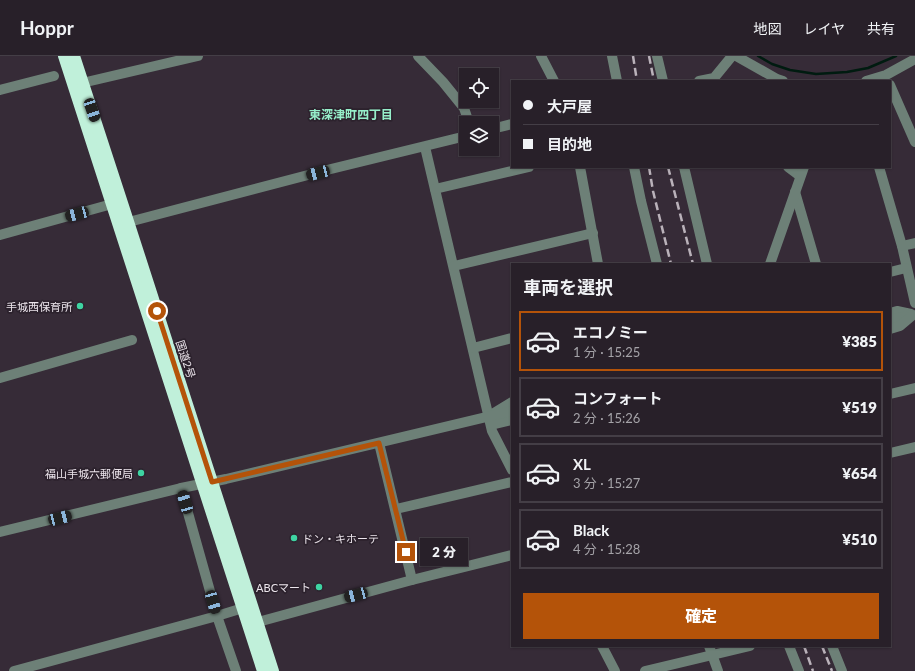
<!DOCTYPE html>
<html lang="ja">
<head>
<meta charset="utf-8">
<style>
	body { margin:0; font-family:Lato,"Noto Sans JP",sans-serif; background:#342d35; color:#f1f3f6; height:100vh; display:flex; flex-direction:column; font-size:15px; white-space:nowrap }
	* { box-sizing:border-box; margin:0 }
	p { font-size:13px; color:#a5a3a8 }
	.icon { flex:none; width:22px; height:22px; fill:none; stroke:currentColor; stroke-width:2; stroke-linecap:round; stroke-linejoin:round }
	.map { position:relative; flex:1; overflow:hidden }
	.side { position:absolute; left:511px; top:207px; width:380px; height:384px; display:flex; flex-direction:column; background:#282029; border-radius:0px; box-shadow:0 1px 3px #0004,0 0 0 1px #443e46 }
	.side>* { flex:none }
	.guide { position:absolute; left:511px; top:24px; width:380px; height:88px; border-radius:0px; box-shadow:0 1px 3px #0004,0 0 0 1px #443e46; display:grid; align-content:center; height:88px; padding:0 12px; background:#282029 }
	.buttons { position:absolute; left:459px; top:12px; display:grid; gap:8px }
	.buttons a { display:grid; place-items:center; width:40px; height:40px; border-radius:0px; background:#282029; box-shadow:0 1px 3px #0004,0 0 0 1px #443e46; font-size:20px }
	.end { position:absolute; width:18px; height:18px; margin:-9px; border:5px solid #b45309; background:#fff; box-shadow:0 0 0 2px #fff }
	.from { border-radius:50% }
	.bubble { position:absolute; height:28px; border-radius:0px; background:#282029; box-shadow:0 1px 3px #0004,0 0 0 1px #443e46; font-size:13px; font-weight:800; line-height:28px; text-align:center }
	.car { position:absolute; width:12px; height:24px; margin:-12px -6px; border-radius:5px; box-shadow:0 0 3px 1px #0007; background:linear-gradient(#222 24%,#8ab4d8 0 40%,#222 0 76%,#8ab4d8 0 86%,#222 0) }
	.guide b { display:flex; align-items:center; gap:14px; height:38px; font-size:15px }
	.guide b+b { border-top:1px solid #443e46 }
	.guide i { width:10px; height:10px; background:#f1f3f6 }
	ul { padding:0; list-style:none }
	li { display:flex; align-items:center; gap:12px; height:60px; margin:0 8px 6px; padding:0 4px; border:2px solid #443e46; border-radius:0px }
	li div { flex:1 }
	li b { display:block; font-size:15px }
	li em { font-style:normal; font-weight:800 }
	li.active { border-color:#b45309 }
	li>.icon { width:36px; height:36px; stroke-width:1.5 }
	h2 { padding:0 12px; font-size:18px; line-height:48px }
	.action { display:flex; gap:8px; margin-top:auto; padding:8px 12px }
	.action a { flex:1; height:46px; border-radius:0px; background:#b45309; color:#fff; font-size:16px; font-weight:800; line-height:46px; text-align:center }
	header { display:flex; align-items:center; gap:24px; box-sizing:border-box; height:56px; padding:0 20px; background:#282029; border-bottom:1px solid #443e46 }
	header strong { font-size:19px }
	nav { display:flex; gap:22px; margin-inline-start:auto; font-size:14px }
	.map>svg:first-child { display:block }
	.lines { fill:none; stroke-linecap:round; stroke-linejoin:round }
	.stream { stroke:#001b10; stroke-width:2.5 }
	.minor { stroke:#6d8077; stroke-width:10 }
	.highway { stroke:#c0f0da; stroke-width:12 }
	.rail { stroke:#bab2ba; stroke-width:2.5; stroke-dasharray:8 4; stroke-linecap:butt }
	.route { stroke:#b45309; stroke-width:5 }
	.poi-dot { fill:#3ed4a2; stroke:#2c222d; stroke-width:1.5 }
	.labels { text-anchor:middle; dominant-baseline:central; stroke-width:3.5; stroke-linejoin:round; paint-order:stroke }
	.poi-label { font-size:11px; fill:#ece5ec; stroke:#2c222d; text-anchor:end }
	.street-label { font-size:11px; fill:#ece5ec; stroke:#2c222d }
	.neighbourhood-label { font-size:12px; font-weight:bold; fill:#96efca; stroke:#2c222d }
</style>
</head>
<body>
<header>
<strong>Hoppr</strong>
<nav><a>地図</a><a>レイヤ</a><a>共有</a></nav>
</header>
<div class="map">
<svg width="915" height="615" viewBox="0 0 915 615">
	<rect width="100%" height="100%" fill="#362b37"/>
	<g class="lines">
		<path class="stream" d="M758,0L772,8L790,14L816,18L847,16L868,12L896,0"/>
		<g class="minor">
			<path d="M418,0L443,26L464,52L469,67"/>
			<path d="M541,0L554,25"/>
			<path d="M612,0L617,25"/>
			<path d="M657,0L663,25"/>
			<path d="M736,0L777,23L783,25"/>
			<path d="M699,25L714,22L732,0"/>
			<path d="M866,25L886,19L915,3"/>
			<path d="M82,27L198,0"/>
			<path d="M890,29L915,86"/>
			<path d="M0,34L54,20"/>
			<path d="M492,73L512,68"/>
			<path d="M425,91L492,375L512,414"/>
			<path d="M580,111L598,208"/>
			<path d="M634,111L641,145L657,208"/>
			<path d="M684,111L707,208"/>
			<path d="M788,111L800,120"/>
			<path d="M879,111L902,190L915,247"/>
			<path d="M435,133L529,111"/>
			<path d="M795,136L816,208"/>
			<path d="M121,168L331,113L466,80"/>
			<path d="M0,179L112,148"/>
			<path d="M902,190L915,187"/>
			<path d="M770,208L804,111"/>
			<path d="M454,210L593,177"/>
			<path d="M890,216L906,212"/>
			<path d="M890,257L897,255L911,258"/>
			<path d="M890,264L911,259"/>
			<path d="M890,273L900,270L913,259"/>
			<path d="M473,292L512,282"/>
			<path d="M0,322L132,284"/>
			<path d="M890,338L915,332"/>
			<path d="M494,357L512,346"/>
			<path d="M491,369L512,364"/>
			<path d="M379,387L412,524"/>
			<path d="M890,397L915,391"/>
			<path d="M181,432L217,560L236,615"/>
			<path d="M396,453L512,426"/>
			<path d="M0,476L181,432L226,423L512,355"/>
			<path d="M258,566L412,524L512,499"/>
			<path d="M602,590L615,615"/>
			<path d="M709,590L718,615"/>
			<path d="M789,590L799,615"/>
			<path d="M832,590L842,615"/>
			<path d="M14,615L217,560L243,552"/>
			<path d="M645,615L750,590"/>
		</g>
		<g class="highway">
			<path d="M64,0L263,615"/>
			<path d="M74,0L123,150L273,615"/>
		</g>
		<g class="rail">
			<path d="M633,0L637,25"/>
			<path d="M649,0L654,25"/>
			<path d="M649,111L653,135L671,208"/>
			<path d="M668,111L693,208"/>
			<path d="M804,590L813,615"/>
			<path d="M822,590L832,615"/>
		</g>
	</g>
	<g class="lines">
		<path class="route" d="M157,255L212,426L379,387L406,496"/>
	</g>
	<g class="poi-dot">
		<circle cx="80" cy="250" r="4"/>
		<circle cx="141" cy="417" r="4"/>
		<circle cx="294" cy="482" r="4"/>
		<circle cx="319" cy="531" r="4"/>
	</g>
	<g class="labels">
		<g class="poi-label">
			<text x="72" y="250">手城西保育所</text>
			<text x="133" y="417">福山手城六郵便局</text>
			<text x="302" y="482" text-anchor="start">ドン・キホーテ</text>
			<text x="311" y="531">ABCマート</text>
		</g>
		<g class="street-label">
			<text transform="translate(186 303) rotate(72)">国道2号</text>
		</g>
		<g class="neighbourhood-label">
			<text x="351" y="58">東深津町四丁目</text>
		</g>
	</g>
</svg>
<div class="buttons">
<a><svg class="icon" aria-label="locate" viewBox="0 0 24 24"><circle cx="12" cy="12" r="6"/><path d="M12 2v4M12 18v4M2 12h4M18 12h4"/></svg></a>
<a><svg class="icon" aria-label="layers" viewBox="0 0 24 24"><path d="M12 4l9 5-9 5-9-5zM3 14l9 5 9-5"/></svg></a>
</div>
<i class="end from" style="left:157px;top:255px"></i>
<i class="end" style="left:406px;top:496px"></i>
<div class="bubble" style="left:420px;top:482px;width:48px">2 分</div>
<i class="car" style="left:92px;top:54px;rotate:161deg"></i>
<i class="car" style="left:318px;top:117px;rotate:256deg"></i>
<i class="car" style="left:77px;top:158px;rotate:255deg"></i>
<i class="car" style="left:185px;top:446px;rotate:344deg"></i>
<i class="car" style="left:60px;top:462px;rotate:76deg"></i>
<i class="car" style="left:356px;top:539px;rotate:255deg"></i>
<i class="car" style="left:213px;top:546px;rotate:164deg"></i>
<div class="guide">
<b><i class="from"></i>大戸屋</b>
<b><i></i>目的地</b>
</div>
<section class="side">
<h2>車両を選択</h2>
<ul>
<li class="active"><svg class="icon" aria-label="car" viewBox="0 0 24 24"><path d="M5 17H2v-5l4-1 3-4h7l3 4 3 1v5h-3M9 17h6M6 11h13"/><circle cx="7" cy="17" r="2"/><circle cx="17" cy="17" r="2"/></svg><div><b>エコノミー</b><p>1 分 · 15:25</p></div><em>¥385</em></li>
<li><svg class="icon" aria-label="car" viewBox="0 0 24 24"><path d="M5 17H2v-5l4-1 3-4h7l3 4 3 1v5h-3M9 17h6M6 11h13"/><circle cx="7" cy="17" r="2"/><circle cx="17" cy="17" r="2"/></svg><div><b>コンフォート</b><p>2 分 · 15:26</p></div><em>¥519</em></li>
<li><svg class="icon" aria-label="car" viewBox="0 0 24 24"><path d="M5 17H2v-5l4-1 3-4h7l3 4 3 1v5h-3M9 17h6M6 11h13"/><circle cx="7" cy="17" r="2"/><circle cx="17" cy="17" r="2"/></svg><div><b>XL</b><p>3 分 · 15:27</p></div><em>¥654</em></li>
<li><svg class="icon" aria-label="car" viewBox="0 0 24 24"><path d="M5 17H2v-5l4-1 3-4h7l3 4 3 1v5h-3M9 17h6M6 11h13"/><circle cx="7" cy="17" r="2"/><circle cx="17" cy="17" r="2"/></svg><div><b>Black</b><p>4 分 · 15:28</p></div><em>¥510</em></li>
</ul>
<div class="action"><a>確定</a></div>
</section>
</div>
</body>
</html>
